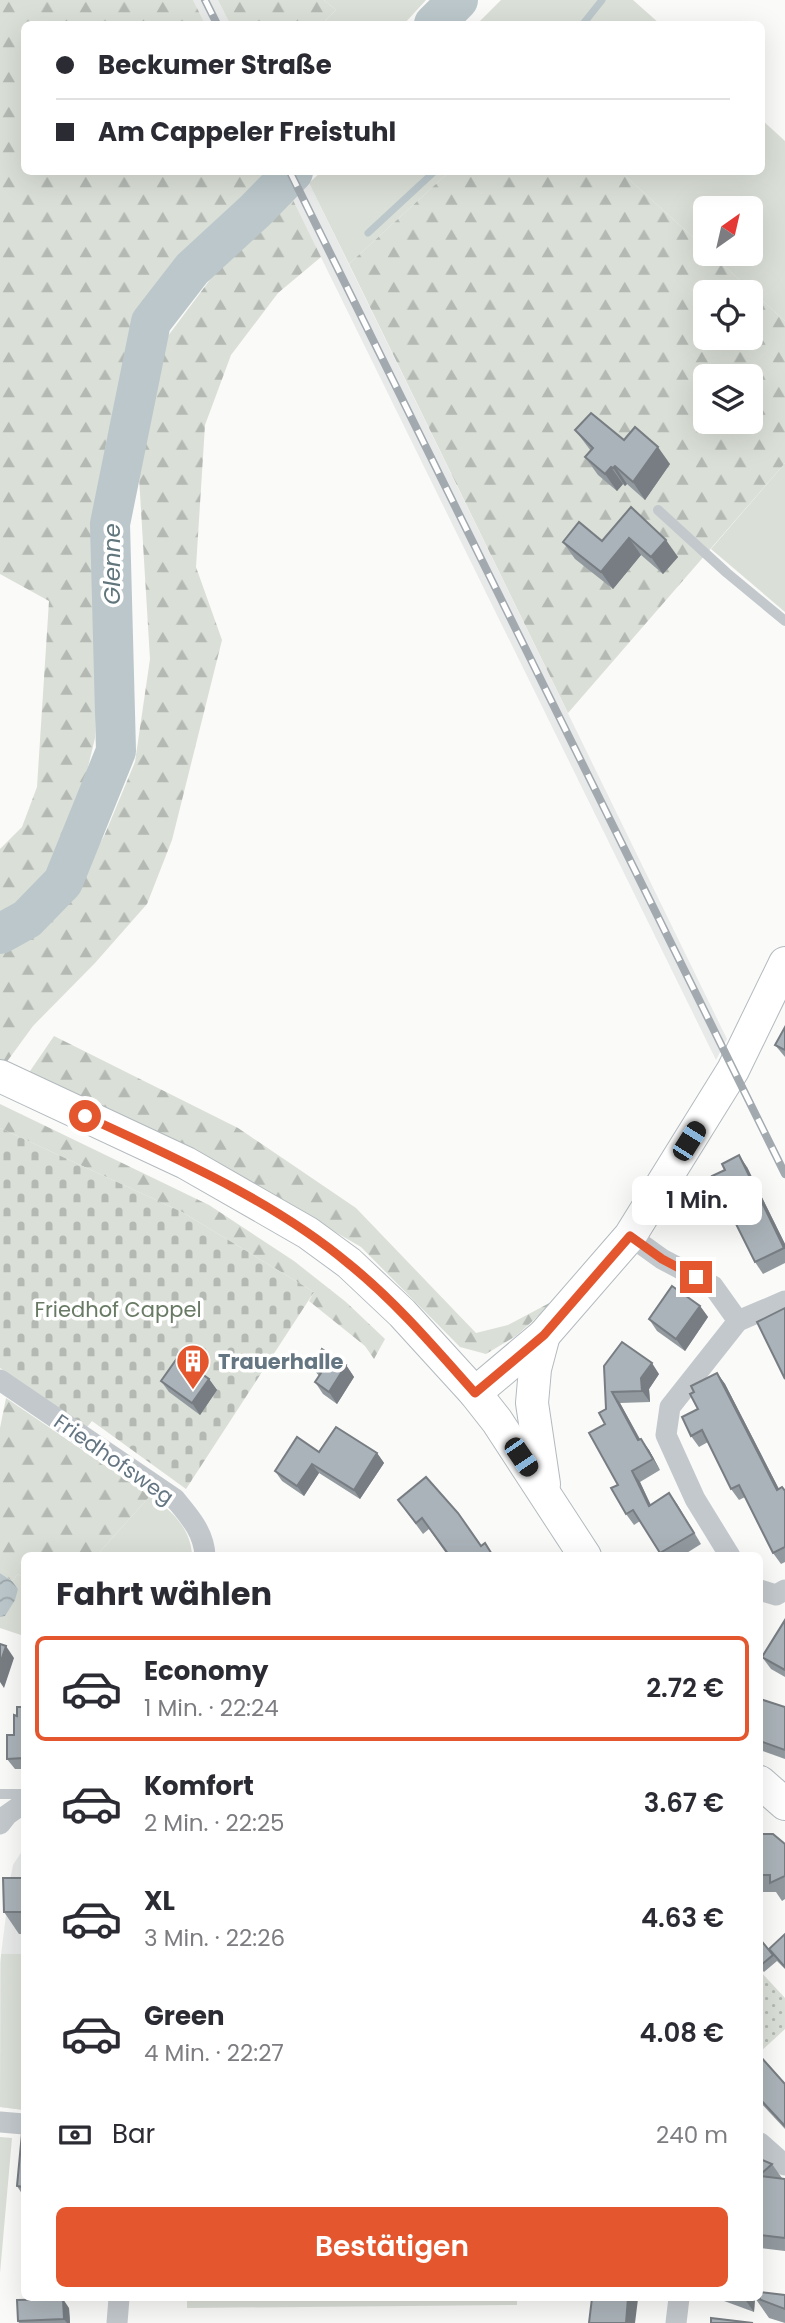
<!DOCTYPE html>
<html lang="de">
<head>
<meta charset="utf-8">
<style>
	body { margin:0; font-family:Poppins,sans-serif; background:#f7f7f7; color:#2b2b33; height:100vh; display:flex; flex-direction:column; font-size:26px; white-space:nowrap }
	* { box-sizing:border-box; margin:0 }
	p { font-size:23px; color:#7c7c81 }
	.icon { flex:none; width:38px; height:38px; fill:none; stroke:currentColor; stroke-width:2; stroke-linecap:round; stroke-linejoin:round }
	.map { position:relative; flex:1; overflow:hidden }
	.details { position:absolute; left:21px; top:1552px; width:742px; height:749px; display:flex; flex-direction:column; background:#fff; border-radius:10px; box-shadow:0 7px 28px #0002 }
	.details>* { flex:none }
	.guide { position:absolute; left:21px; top:21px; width:744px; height:154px; border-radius:10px; box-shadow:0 7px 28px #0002; display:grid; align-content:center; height:154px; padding:0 35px; background:#fff }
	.needle { width:46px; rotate:34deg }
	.controls { position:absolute; left:693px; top:196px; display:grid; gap:14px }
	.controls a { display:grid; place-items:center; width:70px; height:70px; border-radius:10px; background:#fff; box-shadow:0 7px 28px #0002; font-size:35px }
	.end { position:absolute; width:32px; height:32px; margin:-16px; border:9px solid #e4572e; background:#fff; box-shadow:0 0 0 4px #fff }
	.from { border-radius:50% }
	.bubble { position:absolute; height:49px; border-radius:10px; background:#fff; box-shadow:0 7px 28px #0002; font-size:23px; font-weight:600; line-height:49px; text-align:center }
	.car { position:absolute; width:21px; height:42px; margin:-21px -10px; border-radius:9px; box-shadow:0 0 5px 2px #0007; background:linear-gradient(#222 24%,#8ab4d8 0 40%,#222 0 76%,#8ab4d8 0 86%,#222 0) }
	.guide b { display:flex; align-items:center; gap:24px; height:66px; font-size:26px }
	.guide b+b { border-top:2px solid #e1e1e2 }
	.guide i { width:18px; height:18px; background:#2b2b33 }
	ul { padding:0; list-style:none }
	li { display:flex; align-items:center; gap:21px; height:105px; margin:0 14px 10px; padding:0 21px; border:4px solid transparent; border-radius:10px }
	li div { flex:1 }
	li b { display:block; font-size:26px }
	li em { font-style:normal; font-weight:600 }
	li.selected { border-color:#e4572e }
	li>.icon { width:63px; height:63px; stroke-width:1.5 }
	h2 { padding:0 35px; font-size:32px; line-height:84px }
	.pay { display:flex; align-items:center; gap:18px; height:77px; padding:0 35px; font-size:26px }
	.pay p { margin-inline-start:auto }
	.action { display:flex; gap:14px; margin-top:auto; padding:14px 35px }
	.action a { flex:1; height:80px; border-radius:10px; background:#e4572e; color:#fff; font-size:28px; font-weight:600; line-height:80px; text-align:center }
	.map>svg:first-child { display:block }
	.built { fill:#e8e9e9 }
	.green { fill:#dadfd7 }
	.forest { fill:url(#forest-firs); fill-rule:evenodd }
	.cemetery { fill:url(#cemetery-stones) }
	.park { fill:url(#park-dots) }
	.water { fill:url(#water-waves) }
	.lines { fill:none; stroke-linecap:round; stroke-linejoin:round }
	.stream { stroke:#bbc7cb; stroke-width:7 }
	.river { stroke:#bbc7cb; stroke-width:40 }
	.secondary-casing { stroke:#b3babf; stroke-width:34 }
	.lane { stroke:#c3c8cc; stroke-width:10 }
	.street { stroke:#c3c8cc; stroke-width:21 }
	.secondary { stroke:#fff; stroke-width:32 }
	.rail-casing { stroke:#a2aab0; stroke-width:8 }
	.rail { stroke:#fff; stroke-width:5; stroke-dasharray:16; stroke-linecap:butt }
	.wall { fill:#929a9f }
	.shaded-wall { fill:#777d82 }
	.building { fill:#aab3b9; stroke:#777d82; stroke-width:2 }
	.route { stroke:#e4572e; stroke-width:9 }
	.labels { text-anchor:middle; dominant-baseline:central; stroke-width:7; stroke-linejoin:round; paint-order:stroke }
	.park-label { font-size:21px; fill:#687a64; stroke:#fff }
	.poi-label { font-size:21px; font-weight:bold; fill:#657683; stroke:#fff; text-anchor:start }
	.street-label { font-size:21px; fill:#657683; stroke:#fff }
	.water-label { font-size:23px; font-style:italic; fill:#60757c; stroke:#fff }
</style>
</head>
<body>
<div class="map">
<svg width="785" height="2323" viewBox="0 0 785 2323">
	<defs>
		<pattern id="forest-firs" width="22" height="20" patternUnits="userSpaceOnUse" patternTransform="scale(1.75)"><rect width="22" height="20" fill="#dadfd7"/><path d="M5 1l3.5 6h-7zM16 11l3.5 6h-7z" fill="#b4b9b4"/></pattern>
		<pattern id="cemetery-stones" width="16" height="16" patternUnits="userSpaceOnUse" patternTransform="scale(1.75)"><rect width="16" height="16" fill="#dadfd7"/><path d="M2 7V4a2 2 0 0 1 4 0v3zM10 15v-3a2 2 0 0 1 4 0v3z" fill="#b4b9b4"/></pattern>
		<pattern id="park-dots" width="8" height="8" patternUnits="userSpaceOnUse" patternTransform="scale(1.75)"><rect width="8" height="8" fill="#dadfd7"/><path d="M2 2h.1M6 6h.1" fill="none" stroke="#b4b9b4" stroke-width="1.8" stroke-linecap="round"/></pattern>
		<pattern id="water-waves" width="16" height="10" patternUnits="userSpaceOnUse" patternTransform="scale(1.75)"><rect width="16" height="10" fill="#bbc7cb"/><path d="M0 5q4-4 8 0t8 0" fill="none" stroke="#9ca6aa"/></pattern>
	</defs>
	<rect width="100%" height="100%" fill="#fafaf8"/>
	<g class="built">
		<path d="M193,0H218L230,24H205Z"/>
		<path d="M279,172H303L309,183L727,1039L716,1060Z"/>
		<path d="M24,1848V2110L0,2107V1963L11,1875L13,1865Z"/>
	</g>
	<g class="green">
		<path d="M324,0H426L404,24H322L336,10Z"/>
		<path d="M501,0H633L660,24H477Z"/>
		<path d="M761,119L785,141V321L711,254H751V208H705V248L621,172H761Z"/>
		<path d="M321,172H449L349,264L309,183Z"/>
		<path d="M785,463V612L711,549Z"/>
		<path d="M150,1496C172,1511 191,1528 192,1556H96Z"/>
		<path d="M18,1574L24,1578V1636L0,1628V1617L5,1616L18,1589L12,1581Z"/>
		<path d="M1,1954H24V2110L0,2107Z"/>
		<path d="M0,2137L12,2138L0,2273Z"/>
		<path d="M187,2298H517V2305L187,2308Z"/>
	</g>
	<g class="forest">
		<path d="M0,0H193L205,24H24V172H275L175,263L136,321L106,444L96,532L95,738L75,821L48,875L15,904L0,912V849L22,827L37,787L49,601L0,574Z"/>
		<path d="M218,0H324L336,10L322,24H230Z"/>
		<path d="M449,172H621L705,248V254H711L785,321V463L568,713L349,264ZM705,292H751V338H705ZM705,376H751V422H705Z"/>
		<path d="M292,198L321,257L278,293L231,355L205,425L196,567L222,640L172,840L147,904L95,963L33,1026L3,1067L0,1065V954L35,930L73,892L105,834L135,762L150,659L137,444L162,344L221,265Z"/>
		<path d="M54,1036L238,1128L356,1208L476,1333L508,1325L557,1299L516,1336L486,1354L460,1347L361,1247L214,1161L26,1077Z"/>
		<path d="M0,1104L209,1205L294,1261L346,1302L385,1339L374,1359L365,1346L309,1301L314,1292L182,1212L0,1128Z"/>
		<path d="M6,1398L150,1496L96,1556H24V1578L18,1574L12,1581L0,1573V1428Z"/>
	</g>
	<path class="cemetery" d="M0,1128L182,1212L314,1292L186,1489L92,1421L87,1427L0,1368Z"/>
	<path class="park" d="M760,1971L785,1998V2029L760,2052Z"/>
	<path class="water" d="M0,1573L12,1581L18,1589L15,1600L5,1616L0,1617Z"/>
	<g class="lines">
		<g class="stream">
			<path d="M583,24L602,0"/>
			<path d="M368,233L434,172"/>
		</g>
		<g class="river">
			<path d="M434,24L458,0"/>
			<path d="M0,934L27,919L63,882L116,751L110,524L151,322L192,269L255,211L293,172"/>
		</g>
		<g class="secondary-casing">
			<g id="secondary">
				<path d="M0,1076L186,1163L308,1233L349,1263L402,1313L475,1393L497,1421L585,1556"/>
				<path d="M475,1393L544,1335L630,1236L733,1070L785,963"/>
				<path d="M544,1484L532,1403L535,1369L544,1335"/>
				<path d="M760,1782L785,1804"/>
			</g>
		</g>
		<g class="lane">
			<path d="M658,510L727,573L785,621"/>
			<path d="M0,1794H24"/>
		</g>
		<g class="street">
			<path d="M630,1236L662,1259L713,1286L738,1321"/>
			<path d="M0,1380L175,1499C189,1516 204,1532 205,1556"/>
			<path d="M730,1556L695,1499L666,1435L670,1407L738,1321L785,1301"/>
			<path d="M760,1590L776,1595L785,1590"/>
			<path d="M0,1824L7,1815L24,1803"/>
			<path d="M0,2122L24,2124"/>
			<path d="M760,2143L785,2165"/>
			<path d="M117,2323L119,2298"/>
			<path d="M676,2323L679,2298"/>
		</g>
		<use href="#secondary" class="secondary"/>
		<g class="rail-casing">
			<g id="rail">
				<path d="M205,0L217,24"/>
				<path d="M290,172L785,1174"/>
			</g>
		</g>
		<use href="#rail" class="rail"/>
	</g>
	<g class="wall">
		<path d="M575,430L624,440L670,464L645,500L627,484L625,486L623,484L617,491L598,475L585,457L591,451Z"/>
		<path d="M631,507L678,557L663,574L641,555L613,589L575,559L563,542L602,541Z"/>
		<path d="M785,1027V1057L775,1045Z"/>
		<path d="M747,1167L785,1244V1263L763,1274L755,1262Z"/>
		<path d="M700,1306L708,1317L685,1351L657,1331L649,1319Z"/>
		<path d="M346,1365L354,1377L337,1404L323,1394L315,1382L319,1376L312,1367Z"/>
		<path d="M604,1366L659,1374L649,1389L650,1402L620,1403L640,1439L649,1450L660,1470L640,1482L651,1505L669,1493L701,1544L682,1556H662L640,1521L634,1525L626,1514L618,1485L605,1424L606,1409Z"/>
		<path d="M717,1373L725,1384L779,1489L785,1491V1562L781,1564L773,1553L745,1497L739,1500L731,1489L708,1442L699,1447L691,1436L698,1409L694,1392Z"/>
		<path d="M209,1379L217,1390L200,1415L169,1392L161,1381Z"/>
		<path d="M319,1452L377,1453L384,1463L360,1499L319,1473L304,1496L282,1481L275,1471Z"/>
		<path d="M398,1500L481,1546L493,1556H448L429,1529L423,1534Z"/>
		<path d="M785,1620V1677L771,1669L762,1657Z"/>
		<path d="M760,1699L785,1707V1759L760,1750Z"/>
		<path d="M24,1707V1769H15L7,1759L14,1735L17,1716Z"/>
		<path d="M760,1834L785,1844V1899L782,1901L776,1892H760Z"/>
		<path d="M24,1878V1934H19L4,1912Z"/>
		<path d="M785,1934V1969L777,1961L764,1972L760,1968V1939L773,1955Z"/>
		<path d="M760,2056L785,2084V2129L760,2102Z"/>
		<path d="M24,2134V2197L17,2186Z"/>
		<path d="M760,2159L772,2164L782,2178L781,2179H785V2251L761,2248L760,2263Z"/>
		<path d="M785,2295V2323L769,2318L755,2298L754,2312L716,2298H760Z"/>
		<path d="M69,2308L70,2323H19L18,2321Z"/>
	</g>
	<g class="shaded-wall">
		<path d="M658,447L670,464L645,500L633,482Z"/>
		<path d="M615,466L627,484L625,486L613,468Z"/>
		<path d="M611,467L623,484L617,491L605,474Z"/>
		<path d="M629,538L641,555L613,589L601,572Z"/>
		<path d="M666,540L678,557L663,574L651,557Z"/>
		<path d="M739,1155L747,1167L785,1244V1249Z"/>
		<path d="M700,1306L708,1317L685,1351L676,1339Z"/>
		<path d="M652,1363L659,1374L649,1389L650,1402L642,1391L641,1378Z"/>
		<path d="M346,1365L354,1377L337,1404L329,1392Z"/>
		<path d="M717,1373L725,1384L785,1501L777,1490Z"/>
		<path d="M209,1379L217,1390L200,1415L192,1403Z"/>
		<path d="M612,1392L620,1403L646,1451L638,1440Z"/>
		<path d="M641,1439L649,1450L660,1470L653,1459Z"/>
		<path d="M377,1453L384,1463L360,1499L354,1490Z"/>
		<path d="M312,1464L319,1473L304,1496L297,1486Z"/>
		<path d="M632,1471L640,1482L656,1517L649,1506Z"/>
		<path d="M669,1493L677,1504L701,1544L694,1533Z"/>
		<path d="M6,1646L14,1658L4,1688L0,1682V1664Z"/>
		<path d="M760,2246L761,2248L760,2263Z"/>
		<path d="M628,2298H637L638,2299L635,2323H626Z"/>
		<path d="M744,2298H755L754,2312Z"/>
		<path d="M63,2299L69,2308L70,2323H67L64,2319Z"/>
	</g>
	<g class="building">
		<path d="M591,413L624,440L635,427L658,447L633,482L615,466L613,468L611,467L605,474L585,457L593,448L575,430Z"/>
		<path d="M631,507L666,540L651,557L629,538L601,572L563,542L579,522L602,541Z"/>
		<path d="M785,1027V1050L775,1045Z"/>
		<path d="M739,1155L784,1248L755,1262L712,1176L725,1170L722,1164Z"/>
		<path d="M672,1286L700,1306L676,1339L649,1319Z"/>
		<path d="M785,1308V1379L757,1322Z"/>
		<path d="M622,1342L652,1363L641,1378L642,1391L612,1392L638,1440L641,1439L653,1459L632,1471L649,1506L669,1493L694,1533L660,1553L633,1510L626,1514L611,1488L618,1485L589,1433L605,1424L599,1413L606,1409L604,1366Z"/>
		<path d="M322,1349L346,1365L329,1392L315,1382L321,1373L312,1367Z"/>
		<path d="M178,1357L209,1379L192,1403L161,1381Z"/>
		<path d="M717,1373L777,1490L782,1487L785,1491V1547L773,1553L739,1485L731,1489L702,1430L691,1436L682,1417L698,1409L690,1394L694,1392L691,1386Z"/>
		<path d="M336,1427L377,1453L354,1490L312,1464L297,1486L275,1471L297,1437L319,1452Z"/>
		<path d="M426,1477L458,1513L481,1546L485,1543L493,1556H451L450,1554L449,1555L422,1518L416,1523L398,1500Z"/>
		<path d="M785,1620V1670L762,1657Z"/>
		<path d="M0,1644L6,1646L0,1664Z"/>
		<path d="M760,1699L785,1707V1750L760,1741Z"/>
		<path d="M17,1707H24V1758L7,1759V1735H14V1715L17,1716Z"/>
		<path d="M760,1834H773L785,1844V1876L770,1883V1875H760Z"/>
		<path d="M3,1878H24V1912H4Z"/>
		<path d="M785,1934V1967L769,1949Z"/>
		<path d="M760,1939L773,1955L760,1966Z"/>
		<path d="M760,2056L785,2084V2126L760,2099Z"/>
		<path d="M22,2133L24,2134V2187L17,2186Z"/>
		<path d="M760,2159L772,2164L760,2175Z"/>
		<path d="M760,2176L785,2179V2238L760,2235Z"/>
		<path d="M760,2292L785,2295V2309L756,2298H760Z"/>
		<path d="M592,2298H628L626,2323H589Z"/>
		<path d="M63,2299L64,2319L18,2321L17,2300Z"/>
		<path d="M711,2318L753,2323H711Z"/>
	</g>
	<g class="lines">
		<path class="route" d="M85,1116C175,1158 273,1200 349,1264C396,1302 435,1348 475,1393L544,1335L630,1236L662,1259L696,1277"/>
	</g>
	<defs>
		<g id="building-pin" transform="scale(1.75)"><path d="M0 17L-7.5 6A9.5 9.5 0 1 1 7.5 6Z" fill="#e4572e" stroke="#fff"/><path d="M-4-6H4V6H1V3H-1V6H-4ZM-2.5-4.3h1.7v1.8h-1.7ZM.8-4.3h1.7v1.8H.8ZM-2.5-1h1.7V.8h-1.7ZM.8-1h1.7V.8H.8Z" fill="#fff"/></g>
	</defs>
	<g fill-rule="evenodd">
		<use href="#building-pin" x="193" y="1361"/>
	</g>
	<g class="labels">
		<g class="park-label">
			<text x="118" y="1309">Friedhof Cappel</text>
		</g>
		<g class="poi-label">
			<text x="218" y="1361">Trauerhalle</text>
		</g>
		<g class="street-label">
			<text transform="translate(114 1459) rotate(35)">Friedhofsweg</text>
		</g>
		<g class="water-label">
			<text transform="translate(112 564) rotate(-90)">Glenne</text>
		</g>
	</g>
</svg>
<div class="controls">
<a><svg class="needle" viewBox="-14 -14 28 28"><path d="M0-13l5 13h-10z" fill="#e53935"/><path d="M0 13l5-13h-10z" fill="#7c7c81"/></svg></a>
<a><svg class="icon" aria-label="locate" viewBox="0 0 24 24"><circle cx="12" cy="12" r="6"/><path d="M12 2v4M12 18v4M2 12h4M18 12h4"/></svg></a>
<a><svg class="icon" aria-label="layers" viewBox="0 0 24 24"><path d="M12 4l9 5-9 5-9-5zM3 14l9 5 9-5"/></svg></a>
</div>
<i class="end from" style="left:85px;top:1116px"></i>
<i class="end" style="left:696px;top:1277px"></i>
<div class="bubble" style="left:632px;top:1176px;width:130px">1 Min.</div>
<i class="car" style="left:689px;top:1141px;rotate:32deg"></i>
<i class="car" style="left:521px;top:1457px;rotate:146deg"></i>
<div class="guide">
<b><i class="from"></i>Beckumer Straße</b>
<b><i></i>Am Cappeler Freistuhl</b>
</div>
<section class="details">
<h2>Fahrt wählen</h2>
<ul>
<li class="selected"><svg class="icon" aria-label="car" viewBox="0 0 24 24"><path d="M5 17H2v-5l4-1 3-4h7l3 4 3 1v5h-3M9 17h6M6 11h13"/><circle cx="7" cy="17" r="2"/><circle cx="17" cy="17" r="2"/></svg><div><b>Economy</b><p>1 Min. · 22:24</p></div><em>2.72 €</em></li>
<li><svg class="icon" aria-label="car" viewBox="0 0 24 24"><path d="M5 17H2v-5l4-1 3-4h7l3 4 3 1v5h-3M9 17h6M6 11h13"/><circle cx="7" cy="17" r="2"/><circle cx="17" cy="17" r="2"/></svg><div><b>Komfort</b><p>2 Min. · 22:25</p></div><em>3.67 €</em></li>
<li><svg class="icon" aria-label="car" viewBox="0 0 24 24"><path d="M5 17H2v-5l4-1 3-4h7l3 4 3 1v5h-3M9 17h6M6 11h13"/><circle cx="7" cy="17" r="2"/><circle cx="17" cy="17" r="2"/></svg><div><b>XL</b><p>3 Min. · 22:26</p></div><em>4.63 €</em></li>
<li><svg class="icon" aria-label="car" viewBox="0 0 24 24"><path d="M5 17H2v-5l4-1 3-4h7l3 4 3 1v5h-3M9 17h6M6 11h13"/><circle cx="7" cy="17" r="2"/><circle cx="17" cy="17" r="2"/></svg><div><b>Green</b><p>4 Min. · 22:27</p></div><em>4.08 €</em></li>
</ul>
<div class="pay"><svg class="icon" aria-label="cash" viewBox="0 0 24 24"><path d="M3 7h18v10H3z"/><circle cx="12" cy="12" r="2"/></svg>Bar<p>240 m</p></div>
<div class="action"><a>Bestätigen</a></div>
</section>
</div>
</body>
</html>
